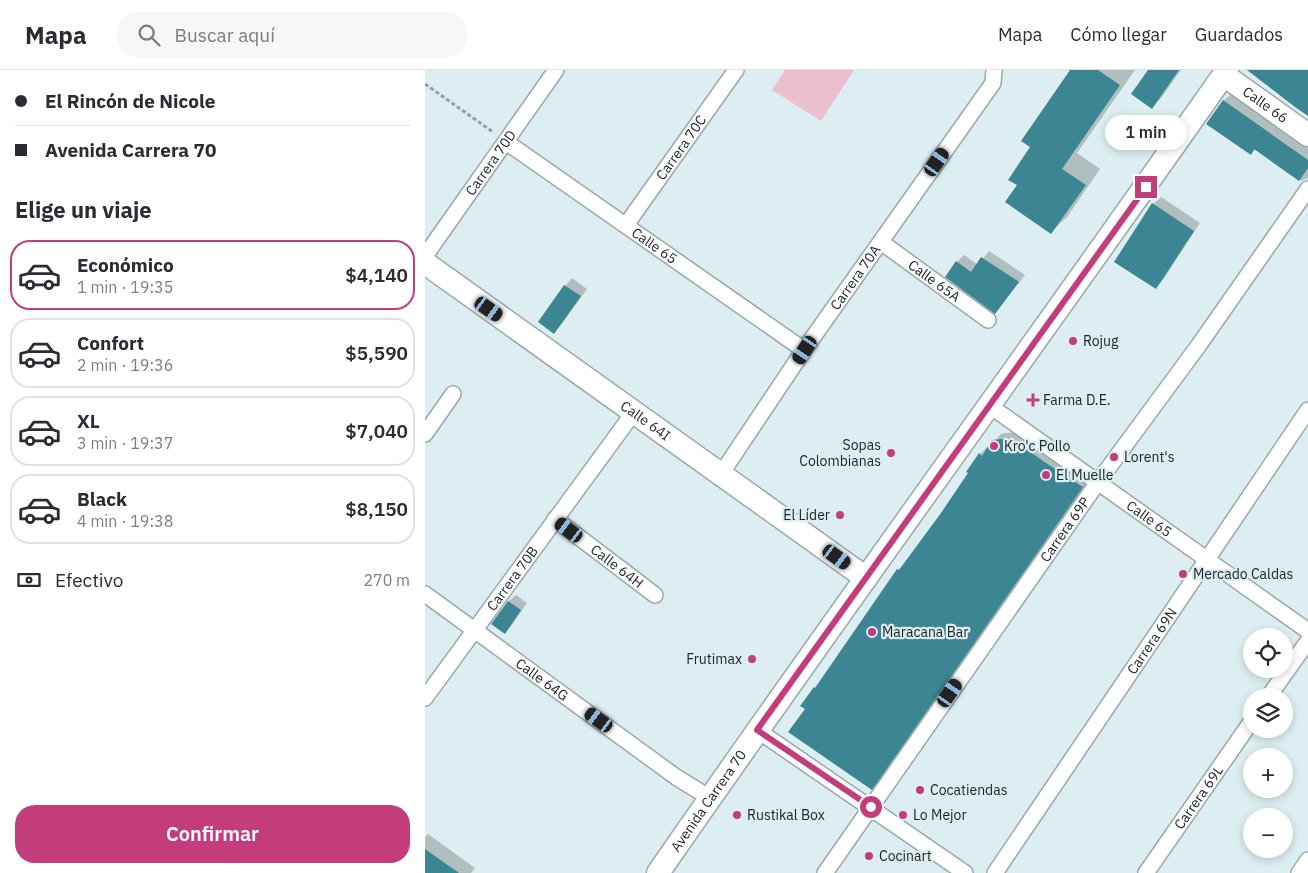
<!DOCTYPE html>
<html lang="es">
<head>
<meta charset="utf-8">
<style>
	body { margin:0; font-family:"IBM Plex Sans",sans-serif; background:#f7f7f7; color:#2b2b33; height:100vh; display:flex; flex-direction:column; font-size:19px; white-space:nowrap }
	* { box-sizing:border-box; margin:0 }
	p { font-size:16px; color:#7c7c81 }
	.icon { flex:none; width:28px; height:28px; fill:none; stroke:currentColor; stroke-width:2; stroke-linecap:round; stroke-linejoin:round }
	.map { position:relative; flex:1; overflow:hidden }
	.side { display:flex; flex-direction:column; background:#fff; width:425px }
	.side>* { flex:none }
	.top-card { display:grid; align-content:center; height:110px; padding:0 15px; background:#fff }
	.buttons { position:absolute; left:818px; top:558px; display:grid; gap:10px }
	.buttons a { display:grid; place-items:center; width:50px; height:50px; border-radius:50%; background:#fff; box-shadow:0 2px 8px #0003; font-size:25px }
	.end { position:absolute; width:22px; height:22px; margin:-11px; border:6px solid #c33c7c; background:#fff; box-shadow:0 0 0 2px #fff }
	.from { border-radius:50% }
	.bubble { position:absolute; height:35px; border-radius:18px; background:#fff; box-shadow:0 2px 8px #0003; font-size:16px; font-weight:600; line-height:35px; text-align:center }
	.car { position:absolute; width:15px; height:30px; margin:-15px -8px; border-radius:6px; box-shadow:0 0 4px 1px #0007; background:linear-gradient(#222 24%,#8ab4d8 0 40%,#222 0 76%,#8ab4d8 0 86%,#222 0) }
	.top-card b { display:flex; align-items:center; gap:18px; height:48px; font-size:19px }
	.top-card b+b { border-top:1px solid #e1e1e2 }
	.top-card i { width:12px; height:12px; background:#2b2b33 }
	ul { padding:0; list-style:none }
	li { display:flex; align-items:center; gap:15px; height:70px; margin:0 10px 8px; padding:0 5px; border:2px solid #e1e1e2; border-radius:20px }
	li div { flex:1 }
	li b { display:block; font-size:19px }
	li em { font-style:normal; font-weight:600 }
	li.selected { border-color:#c33c7c }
	li>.icon { width:45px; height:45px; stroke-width:1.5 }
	h2 { padding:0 15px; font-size:22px; line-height:60px }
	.pay { display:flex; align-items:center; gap:12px; height:55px; padding:0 15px; font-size:19px }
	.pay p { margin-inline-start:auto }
	.action { display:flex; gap:10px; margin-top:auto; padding:10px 15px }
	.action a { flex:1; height:58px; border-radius:20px; background:#c33c7c; color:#fff; font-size:20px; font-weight:600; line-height:58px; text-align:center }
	header { display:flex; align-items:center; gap:30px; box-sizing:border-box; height:70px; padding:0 25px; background:#fff; border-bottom:1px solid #e1e1e2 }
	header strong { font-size:24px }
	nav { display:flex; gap:28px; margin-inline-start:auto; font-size:18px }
	.search { width:350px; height:45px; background:#f7f7f7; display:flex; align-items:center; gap:12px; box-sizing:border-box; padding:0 18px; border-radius:20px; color:#7c7c81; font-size:19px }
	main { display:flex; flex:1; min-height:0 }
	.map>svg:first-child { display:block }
	.pitch { fill:#ecbfcf }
	.shadow { fill:#0003 }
	.building { fill:#3c8592 }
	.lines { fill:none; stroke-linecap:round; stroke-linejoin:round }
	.street-casing { stroke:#98a8ac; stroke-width:18 }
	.secondary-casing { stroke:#98a8ac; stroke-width:25 }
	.path { stroke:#93a0a2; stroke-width:3; stroke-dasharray:4 2.5; stroke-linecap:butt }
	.street { stroke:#fff; stroke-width:15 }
	.secondary { stroke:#fff; stroke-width:22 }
	.route { stroke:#c33c7c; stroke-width:6 }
	.poi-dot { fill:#c33c7c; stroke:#dceef1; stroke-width:2 }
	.labels { text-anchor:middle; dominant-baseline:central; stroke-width:4.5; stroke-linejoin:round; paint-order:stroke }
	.street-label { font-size:14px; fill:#202627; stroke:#dceef1 }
	.poi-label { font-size:14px; fill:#202627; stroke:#dceef1; text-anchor:start }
</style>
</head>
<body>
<header>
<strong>Mapa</strong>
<div class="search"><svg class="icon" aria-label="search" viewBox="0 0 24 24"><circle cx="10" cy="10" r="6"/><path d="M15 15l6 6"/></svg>Buscar aquí</div>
<nav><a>Mapa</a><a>Cómo llegar</a><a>Guardados</a></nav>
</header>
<main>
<section class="side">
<div class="top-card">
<b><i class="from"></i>El Rincón de Nicole</b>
<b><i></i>Avenida Carrera 70</b>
</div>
<h2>Elige un viaje</h2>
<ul>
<li class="selected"><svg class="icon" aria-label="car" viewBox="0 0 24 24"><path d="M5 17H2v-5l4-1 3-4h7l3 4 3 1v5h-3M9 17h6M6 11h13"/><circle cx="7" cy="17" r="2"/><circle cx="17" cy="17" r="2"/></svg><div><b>Económico</b><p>1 min · 19:35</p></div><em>$4,140</em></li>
<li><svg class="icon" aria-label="car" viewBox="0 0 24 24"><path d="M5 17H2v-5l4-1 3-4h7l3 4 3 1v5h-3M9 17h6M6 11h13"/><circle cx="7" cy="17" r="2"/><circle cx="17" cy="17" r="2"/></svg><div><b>Confort</b><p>2 min · 19:36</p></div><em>$5,590</em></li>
<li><svg class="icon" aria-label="car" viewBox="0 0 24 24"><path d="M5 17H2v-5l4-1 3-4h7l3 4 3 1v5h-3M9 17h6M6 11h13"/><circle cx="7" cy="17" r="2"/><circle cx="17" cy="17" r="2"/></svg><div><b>XL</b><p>3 min · 19:37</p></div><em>$7,040</em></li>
<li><svg class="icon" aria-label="car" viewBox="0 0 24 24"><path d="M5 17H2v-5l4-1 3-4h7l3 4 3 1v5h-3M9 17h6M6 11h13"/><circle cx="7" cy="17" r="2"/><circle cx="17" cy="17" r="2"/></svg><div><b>Black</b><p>4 min · 19:38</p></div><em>$8,150</em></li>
</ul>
<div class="pay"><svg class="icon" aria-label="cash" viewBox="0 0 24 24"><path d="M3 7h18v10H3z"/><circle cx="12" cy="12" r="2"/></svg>Efectivo<p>270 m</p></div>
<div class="action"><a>Confirmar</a></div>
</section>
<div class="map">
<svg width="883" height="803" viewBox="0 0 883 803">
	<rect width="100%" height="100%" fill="#dceef1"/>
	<path class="pitch" d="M360,0H429L396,51L347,20Z"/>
	<g class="shadow">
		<path d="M647,0H710L652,83L675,99L642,147L626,162L593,115L607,77Z"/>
		<path d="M725,0H756L736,28L727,37Z"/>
		<path d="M806,24L883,78V108L876,111L831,79L826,84L798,31Z"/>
		<path d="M736,127L775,153L738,210L731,217L728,134Z"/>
		<path d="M564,181L600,205L570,243L532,192L539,185L553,195Z"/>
		<path d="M147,208L162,219L136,255L129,262L114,252L140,216Z"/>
		<path d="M594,361L664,410L454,711L446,718L377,635L397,611L473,500L481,493L545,403L555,384L562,377L564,378L576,364Z"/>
		<path d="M91,525L102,533L87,555L80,562L83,532Z"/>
		<path d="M3,764L50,798L46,803H0V767Z"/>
	</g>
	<g class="building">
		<path d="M645,0H673L695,15L637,99L661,115L626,164L580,132L592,115L583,110L605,77L596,71Z"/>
		<path d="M723,0H754L727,39L706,24Z"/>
		<path d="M822,0H883V46L870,37Z"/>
		<path d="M798,30L883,90V98L874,111L829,79L826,85L781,54Z"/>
		<path d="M727,133L769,161L731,219L689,192Z"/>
		<path d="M556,187L594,212L570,244L520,207L531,191L546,202Z"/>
		<path d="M139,215L156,226L129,264L113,252Z"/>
		<path d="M586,368L618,391L658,417L447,720L363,662L380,639L375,636L389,617L390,618L472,499L474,500L516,443L543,403L541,402L554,383L557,386L567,370Z"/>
		<path d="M83,531L96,540L80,564L66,554Z"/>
		<path d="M0,779L34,803H0Z"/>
	</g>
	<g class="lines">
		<g class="street-casing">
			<g id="street">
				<path id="s1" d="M81,72L379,280"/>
				<path id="s2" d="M201,155L311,0"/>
				<path id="s3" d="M456,172L563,250"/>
				<path id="s4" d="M0,186L131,0"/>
				<path id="s5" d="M565,336L883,561"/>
				<path d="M0,364L28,324"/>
				<path id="s6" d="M296,404L379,280L568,13L569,0"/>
				<path id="s7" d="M130,449L230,525"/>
				<path id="s8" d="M0,524L251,707L285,728"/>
				<path d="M844,626L883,571"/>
				<path id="s9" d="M0,628L209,342"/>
				<path d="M332,660L540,803"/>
				<path id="s10" d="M400,803L673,412L774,275L883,119"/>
				<path id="s11" d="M570,803L883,340"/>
				<path id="s12" d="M721,803L826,652"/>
				<path d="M874,803L883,790"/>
			</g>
		</g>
		<g class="secondary-casing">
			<g id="secondary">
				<path id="s13" d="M799,5L883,65"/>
				<path id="s14" d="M0,193L441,508"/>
				<path id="s15" d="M233,803C420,533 614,269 802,0"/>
			</g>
		</g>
		<path class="path" d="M0,14L68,62"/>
		<use href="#street" class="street"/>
		<use href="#secondary" class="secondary"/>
	</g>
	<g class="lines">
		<path class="route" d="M446,737L332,660L721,117"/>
	</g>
	<g class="poi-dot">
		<circle cx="648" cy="271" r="5"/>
		<path d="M605.5 322.5h5v5h5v5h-5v5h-5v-5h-5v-5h5z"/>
		<circle cx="569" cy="376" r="5"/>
		<circle cx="466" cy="383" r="5"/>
		<circle cx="689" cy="387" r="5"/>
		<circle cx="621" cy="405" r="5"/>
		<circle cx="415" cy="445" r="5"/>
		<circle cx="758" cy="504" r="5"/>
		<circle cx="447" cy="562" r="5"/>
		<circle cx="327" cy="589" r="5"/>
		<circle cx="495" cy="720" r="5"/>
		<circle cx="312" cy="745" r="5"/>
		<circle cx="478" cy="745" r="5"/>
		<circle cx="444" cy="786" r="5"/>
	</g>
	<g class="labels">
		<g class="street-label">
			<text stroke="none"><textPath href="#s13" startOffset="51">Calle 66</textPath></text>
			<text stroke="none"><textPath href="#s2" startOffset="95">Carrera 70C</textPath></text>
			<text stroke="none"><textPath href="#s4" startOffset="114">Carrera 70D</textPath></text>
			<text stroke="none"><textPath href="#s1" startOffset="181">Calle 65</textPath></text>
			<text stroke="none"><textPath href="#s6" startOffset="238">Carrera 70A</textPath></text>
			<text stroke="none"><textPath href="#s3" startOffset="66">Calle 65A</textPath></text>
			<text stroke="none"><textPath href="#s14" startOffset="271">Calle 64I</textPath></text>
			<text stroke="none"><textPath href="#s5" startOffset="195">Calle 65</textPath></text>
			<text stroke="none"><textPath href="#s10" startOffset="419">Carrera 69P</textPath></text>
			<text stroke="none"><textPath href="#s7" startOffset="78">Calle 64H</textPath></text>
			<text stroke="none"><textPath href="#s9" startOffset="148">Carrera 70B</textPath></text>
			<text stroke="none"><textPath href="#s11" startOffset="280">Carrera 69N</textPath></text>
			<text stroke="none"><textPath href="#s8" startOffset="145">Calle 64G</textPath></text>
			<text stroke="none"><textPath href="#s12" startOffset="92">Carrera 69L</textPath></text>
			<text stroke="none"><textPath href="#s15" startOffset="88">Avenida Carrera 70</textPath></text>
		</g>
		<g class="poi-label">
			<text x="658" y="271">Rojug</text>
			<text x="618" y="330">Farma D.E.</text>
			<text x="456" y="375" text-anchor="end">Sopas<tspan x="456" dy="16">Colombianas</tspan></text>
			<text x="579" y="376">Kro'c Pollo</text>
			<text x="699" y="387">Lorent's</text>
			<text x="631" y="405">El Muelle</text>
			<text x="405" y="445" text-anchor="end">El Líder</text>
			<text x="768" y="504">Mercado Caldas</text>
			<text x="457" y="562">Maracana Bar</text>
			<text x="317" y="589" text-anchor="end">Frutimax</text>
			<text x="505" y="720">Cocatiendas</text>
			<text x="322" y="745">Rustikal Box</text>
			<text x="488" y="745">Lo Mejor</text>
			<text x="454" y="786">Cocinart</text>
		</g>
	</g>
</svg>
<div class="buttons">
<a><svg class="icon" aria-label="locate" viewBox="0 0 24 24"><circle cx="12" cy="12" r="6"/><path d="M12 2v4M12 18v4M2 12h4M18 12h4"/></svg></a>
<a><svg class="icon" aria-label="layers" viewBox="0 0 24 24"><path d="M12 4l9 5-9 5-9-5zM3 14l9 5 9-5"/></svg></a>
<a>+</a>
<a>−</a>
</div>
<i class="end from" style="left:446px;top:737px"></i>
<i class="end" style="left:721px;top:117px"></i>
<div class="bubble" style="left:680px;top:45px;width:82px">1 min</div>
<i class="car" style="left:512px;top:92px;rotate:35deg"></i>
<i class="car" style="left:64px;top:239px;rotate:125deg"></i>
<i class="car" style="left:380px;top:280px;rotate:214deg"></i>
<i class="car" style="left:144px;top:460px;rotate:307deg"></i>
<i class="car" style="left:412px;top:487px;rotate:126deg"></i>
<i class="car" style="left:525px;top:623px;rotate:35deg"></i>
<i class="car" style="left:174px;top:650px;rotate:306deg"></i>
</div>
</main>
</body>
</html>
